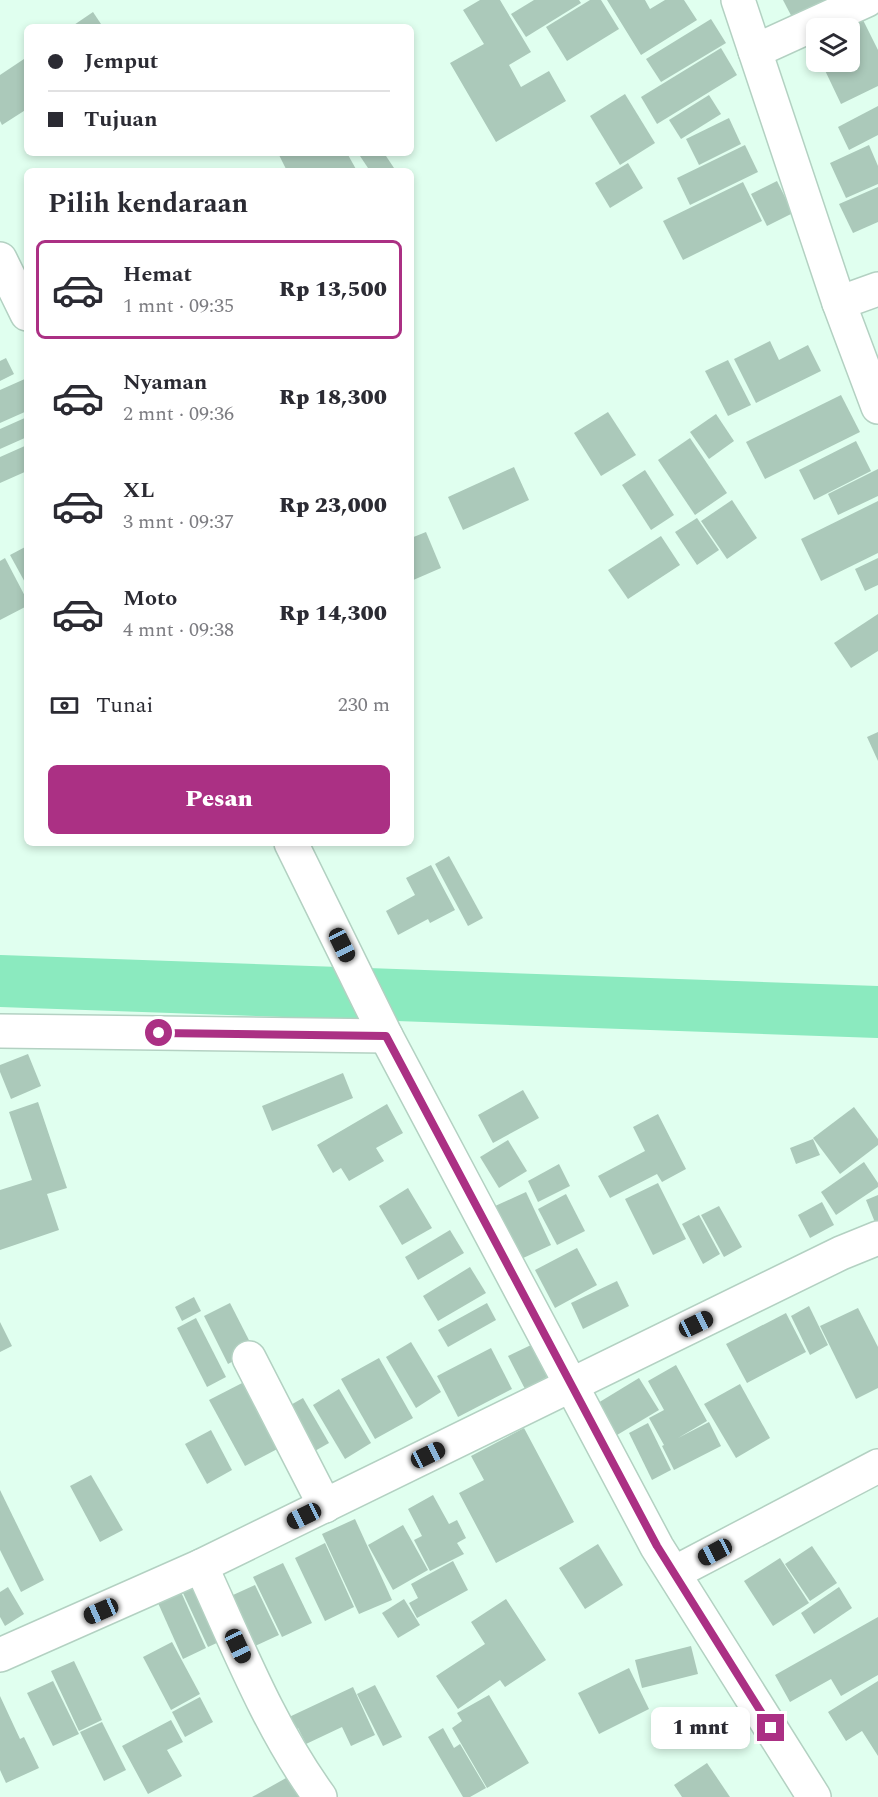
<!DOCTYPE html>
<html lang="id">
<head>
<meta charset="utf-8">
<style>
	body { margin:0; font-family:Spectral,serif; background:#f7f7f7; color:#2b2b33; height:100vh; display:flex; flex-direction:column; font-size:22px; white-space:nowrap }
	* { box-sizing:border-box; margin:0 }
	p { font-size:20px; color:#7c7c81 }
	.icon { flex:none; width:33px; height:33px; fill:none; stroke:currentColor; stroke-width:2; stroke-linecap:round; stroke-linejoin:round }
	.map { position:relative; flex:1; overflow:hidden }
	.drawer { position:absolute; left:24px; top:168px; width:390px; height:678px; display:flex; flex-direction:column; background:#fff; border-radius:9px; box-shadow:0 3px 9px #0003 }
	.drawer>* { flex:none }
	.hud { position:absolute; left:24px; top:24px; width:390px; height:132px; border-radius:9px; box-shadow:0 3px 9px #0003; display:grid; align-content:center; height:132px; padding:0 24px; background:#fff }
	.buttons { position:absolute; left:806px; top:18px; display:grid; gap:12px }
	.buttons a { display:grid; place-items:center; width:54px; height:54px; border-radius:9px; background:#fff; box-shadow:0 3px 9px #0003; font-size:30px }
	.end { position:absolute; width:27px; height:27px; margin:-14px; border:8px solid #ab3084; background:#fff; box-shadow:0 0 0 3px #fff }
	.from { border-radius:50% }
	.bubble { position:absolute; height:42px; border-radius:9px; background:#fff; box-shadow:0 3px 9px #0003; font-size:20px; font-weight:800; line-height:42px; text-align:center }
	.car { position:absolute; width:18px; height:36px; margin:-18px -9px; border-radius:8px; box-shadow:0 0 4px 2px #0007; background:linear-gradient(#222 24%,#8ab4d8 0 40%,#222 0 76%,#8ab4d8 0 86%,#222 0) }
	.hud b { display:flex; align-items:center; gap:21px; height:57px; font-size:22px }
	.hud b+b { border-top:2px solid #e1e1e2 }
	.hud i { width:15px; height:15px; background:#2b2b33 }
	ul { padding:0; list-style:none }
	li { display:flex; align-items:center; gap:18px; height:99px; margin:0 12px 9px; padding:0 12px; border:3px solid transparent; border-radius:9px }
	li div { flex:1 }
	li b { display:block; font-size:22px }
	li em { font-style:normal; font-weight:800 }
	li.current { border-color:#ab3084 }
	li>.icon { width:54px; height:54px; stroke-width:1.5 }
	h2 { padding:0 24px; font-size:27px; line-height:72px }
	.pay { display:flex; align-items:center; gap:15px; height:66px; padding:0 24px; font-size:22px }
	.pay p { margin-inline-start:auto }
	.action { display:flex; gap:12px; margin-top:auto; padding:12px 24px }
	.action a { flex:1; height:69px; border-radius:9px; background:#ab3084; color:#fff; font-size:24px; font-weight:800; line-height:69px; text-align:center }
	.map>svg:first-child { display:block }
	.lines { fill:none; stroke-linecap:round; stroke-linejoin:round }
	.river { stroke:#8beabf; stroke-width:52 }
	.building { fill:#abc9ba }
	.minor-casing { stroke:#b3d1c2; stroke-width:36 }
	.minor { stroke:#fff; stroke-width:33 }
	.route { stroke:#ab3084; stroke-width:8 }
</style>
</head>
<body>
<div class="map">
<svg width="878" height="1797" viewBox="0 0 878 1797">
	<rect width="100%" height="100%" fill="#e0ffef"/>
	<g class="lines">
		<path class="river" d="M0,981L878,1012"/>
	</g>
	<g class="building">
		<path d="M480,0H500L531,52L509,65L521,87L549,71L566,101L496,142L450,63L484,44L463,10Z"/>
		<path d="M534,0H579L581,3L526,37L511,14Z"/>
		<path d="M590,0H601L619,29L567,61L546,27Z"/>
		<path d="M607,0H645L650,9L665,0H684L697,20L641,55Z"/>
		<path d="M783,0H842L795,23Z"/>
		<path d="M93,12L103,27H71Z"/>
		<path d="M862,18L878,50V86L841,104L821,62H849V28H841Z"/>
		<path d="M711,19L726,43L661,82L646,59Z"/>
		<path d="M721,48L737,75L657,124L641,97Z"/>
		<path d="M27,57V109L2,125L0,121V75Z"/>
		<path d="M625,94L655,143L620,165L590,116Z"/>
		<path d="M709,95L721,114L681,139L669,120Z"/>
		<path d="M878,106V135L849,150L838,127Z"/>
		<path d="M729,118L741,144L699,165L686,139Z"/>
		<path d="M745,145L758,172L690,205L677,178Z"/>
		<path d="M869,145L878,166V184L846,198L830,163Z"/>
		<path d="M278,153H347L357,171H287Z"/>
		<path d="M358,153H384L396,171H370Z"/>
		<path d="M628,163L643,188L610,208L595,183Z"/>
		<path d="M777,181L793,213L767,226L751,194Z"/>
		<path d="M743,182L762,221L683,260L663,221Z"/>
		<path d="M878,187V222L853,233L839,204Z"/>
		<path d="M770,341L779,360L808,345L821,371L756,403L734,359Z"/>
		<path d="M6,358L14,374L0,381V361Z"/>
		<path d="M728,360L751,405L728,416L705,371Z"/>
		<path d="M27,378V411L0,423V390Z"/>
		<path d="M841,395L860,432L765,479L746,442Z"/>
		<path d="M608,412L636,455L601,476L574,433Z"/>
		<path d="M716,414L734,441L709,459L690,432Z"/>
		<path d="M27,417V437L0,449V429Z"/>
		<path d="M690,438L727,493L695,515L658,460Z"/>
		<path d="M856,441L871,471L814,500L799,470Z"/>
		<path d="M27,445V471L0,483V457Z"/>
		<path d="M514,467L529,500L463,530L448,497Z"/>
		<path d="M878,469V496L838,515L828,494Z"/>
		<path d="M645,470L674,515L651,530L622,485Z"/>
		<path d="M732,500L757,538L727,559L701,521Z"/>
		<path d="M878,501V553L821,581L801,539Z"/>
		<path d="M697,518L719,550L697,565L675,532Z"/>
		<path d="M426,532L441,568L411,581V538Z"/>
		<path d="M661,536L680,565L628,599L608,570Z"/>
		<path d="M27,546V586L10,555Z"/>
		<path d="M5,558L27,600V606L0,620V561Z"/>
		<path d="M878,558V585L865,591L855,569Z"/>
		<path d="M878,614V651L851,668L834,643Z"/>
		<path d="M878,732V761L867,737Z"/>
		<path d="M449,856L483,918L468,926L435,864Z"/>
		<path d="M431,865L455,910L430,923L428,919L398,935L386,911L415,895L406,878Z"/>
		<path d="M28,1054L41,1086L11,1099L0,1072V1065Z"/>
		<path d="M343,1073L353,1098L272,1131L262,1106Z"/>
		<path d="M523,1090L539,1118L493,1143L478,1115Z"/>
		<path d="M38,1102L67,1188L47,1194L59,1230L0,1250V1190L32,1180L9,1112Z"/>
		<path d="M387,1104L403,1133L376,1148L384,1161L349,1181L341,1168L333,1173L317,1145Z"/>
		<path d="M854,1107L878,1139V1145L840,1174L813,1138Z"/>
		<path d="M658,1114L686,1169L662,1182L657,1174L610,1198L598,1176L645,1151L633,1127Z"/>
		<path d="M813,1139L820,1155L796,1164L790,1148Z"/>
		<path d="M508,1140L527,1171L499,1188L480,1157Z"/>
		<path d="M864,1162L878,1183V1187L836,1215L821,1192Z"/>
		<path d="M559,1164L570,1186L538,1202L528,1181Z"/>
		<path d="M658,1183L686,1239L653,1255L625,1199Z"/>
		<path d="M408,1188L432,1228L402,1245L379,1206Z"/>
		<path d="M526,1192L551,1245L519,1260L493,1207Z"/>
		<path d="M566,1194L585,1231L557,1245L538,1209Z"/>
		<path d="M878,1195V1230L866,1200Z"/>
		<path d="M822,1202L834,1225L810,1238L798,1215Z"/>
		<path d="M719,1206L742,1247L724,1257L701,1215Z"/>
		<path d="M699,1215L720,1254L703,1264L682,1224Z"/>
		<path d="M450,1230L464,1253L418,1280L405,1257Z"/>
		<path d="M577,1248L597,1285L555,1308L535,1270Z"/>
		<path d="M470,1267L486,1293L438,1321L423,1296Z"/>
		<path d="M617,1281L629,1306L583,1329L571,1303Z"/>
		<path d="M194,1297L201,1311L182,1321L175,1307Z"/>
		<path d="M230,1303L254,1350L228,1364L204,1316Z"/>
		<path d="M487,1303L496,1320L448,1347L438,1330Z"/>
		<path d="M809,1306L828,1345L810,1355L791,1316Z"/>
		<path d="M858,1308L878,1347V1388L856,1399L820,1326Z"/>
		<path d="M786,1313L806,1352L747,1383L726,1344Z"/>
		<path d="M196,1318L226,1377L207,1387L177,1328Z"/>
		<path d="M0,1322L12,1346L0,1352Z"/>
		<path d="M411,1342L441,1392L416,1408L386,1357Z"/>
		<path d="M531,1345L547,1377L525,1389L508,1356Z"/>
		<path d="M491,1348L512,1389L458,1417L437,1376Z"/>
		<path d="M379,1358L413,1418L375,1439L341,1379Z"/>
		<path d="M676,1365L707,1421L678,1438L709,1422L721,1446L674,1470L662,1446L664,1445L649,1418L664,1410L648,1381Z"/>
		<path d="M639,1378L659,1410L612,1438L593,1406Z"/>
		<path d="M248,1380L283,1446L245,1466L209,1400Z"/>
		<path d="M740,1384L770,1438L736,1458L704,1404Z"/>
		<path d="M339,1389L371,1443L345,1459L313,1405Z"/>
		<path d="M303,1398L329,1443L306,1456L280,1411Z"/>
		<path d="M648,1423L671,1470L652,1480L629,1433Z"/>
		<path d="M524,1428L574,1522L496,1563L459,1493L484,1480L471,1456Z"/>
		<path d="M211,1430L232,1470L207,1484L185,1444Z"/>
		<path d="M91,1475L123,1530L100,1542L70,1486Z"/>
		<path d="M0,1490L44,1580L21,1592L0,1550Z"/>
		<path d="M433,1495L449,1524L457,1520L466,1538L457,1543L464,1554L430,1571L414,1540L422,1536L408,1509Z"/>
		<path d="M355,1519L392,1600L359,1614L322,1534Z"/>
		<path d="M403,1525L428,1570L393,1590L368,1545Z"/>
		<path d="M325,1543L354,1607L325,1621L295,1558Z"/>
		<path d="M598,1544L623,1585L585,1609L559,1568Z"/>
		<path d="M812,1546L837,1583L810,1601L785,1564Z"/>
		<path d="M780,1558L809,1603L773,1626L744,1581Z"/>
		<path d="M453,1561L468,1590L417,1618L409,1603L418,1598L411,1584Z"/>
		<path d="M283,1563L312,1623L282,1637L253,1577Z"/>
		<path d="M207,1581L232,1636L208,1647L183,1593Z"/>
		<path d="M255,1585L279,1635L253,1647L222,1600Z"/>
		<path d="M8,1587L24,1614L5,1626L0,1617V1592Z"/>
		<path d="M839,1587L852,1608L814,1634L801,1613Z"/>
		<path d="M181,1592L206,1648L183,1659L158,1603Z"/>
		<path d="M404,1599L420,1625L398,1638L382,1613Z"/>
		<path d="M506,1599L546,1660L505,1687L500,1680L458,1709L436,1676L485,1644L471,1622Z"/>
		<path d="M878,1617V1675L841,1696L831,1679L790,1702L775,1675Z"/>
		<path d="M172,1642L200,1694L171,1710L143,1657Z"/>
		<path d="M691,1646L698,1674L642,1688L635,1660Z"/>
		<path d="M74,1661L102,1720L79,1731L51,1671Z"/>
		<path d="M629,1668L649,1709L599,1734L578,1693Z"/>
		<path d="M53,1681L79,1734L53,1746L27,1693Z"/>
		<path d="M878,1681V1756L862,1731L846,1741L828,1712Z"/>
		<path d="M375,1685L402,1737L383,1746L357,1694Z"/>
		<path d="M353,1687L375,1735L351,1746L342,1727L306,1744L298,1728L293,1730L287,1718Z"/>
		<path d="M489,1695L529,1763L487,1788L452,1728L462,1721L457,1713Z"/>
		<path d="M0,1696L20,1739L24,1737L39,1768L6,1783L0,1770Z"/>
		<path d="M200,1697L213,1722L185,1737L172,1712Z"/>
		<path d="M171,1720L183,1742L167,1750L182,1776L148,1794L122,1746Z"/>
		<path d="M102,1722L126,1770L104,1781L80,1732Z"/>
		<path d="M443,1728L454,1748L460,1744L486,1788L470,1797H463L428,1737Z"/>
		<path d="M707,1763L730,1797H682L674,1785Z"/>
		<path d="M295,1773L309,1797H252Z"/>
	</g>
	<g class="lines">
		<g class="minor-casing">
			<g id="minor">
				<path d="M738,0L839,303L878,407"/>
				<path d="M755,51L867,0"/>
				<path d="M0,259L27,314"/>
				<path d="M839,303L878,289"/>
				<path d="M291,843L386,1036L657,1547L814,1797"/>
				<path d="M0,1031L386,1036"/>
				<path d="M249,1358L325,1506"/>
				<path d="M201,1566C237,1644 269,1727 320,1797"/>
				<path d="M674,1573L878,1466"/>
				<path d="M0,1655L201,1566L841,1253L878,1238"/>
			</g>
		</g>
		<use href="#minor" class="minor"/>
	</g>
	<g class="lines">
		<path class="route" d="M159,1033L386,1036L657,1546L771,1728"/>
	</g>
</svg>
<div class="buttons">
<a><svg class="icon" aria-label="layers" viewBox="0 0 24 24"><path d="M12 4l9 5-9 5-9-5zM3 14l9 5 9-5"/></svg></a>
</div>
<i class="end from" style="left:159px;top:1033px"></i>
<i class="end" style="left:771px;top:1728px"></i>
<div class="bubble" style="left:651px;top:1707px;width:99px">1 mnt</div>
<i class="car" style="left:342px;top:945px;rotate:154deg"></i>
<i class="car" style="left:696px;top:1324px;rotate:64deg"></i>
<i class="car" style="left:428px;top:1455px;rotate:64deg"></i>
<i class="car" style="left:304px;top:1516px;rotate:244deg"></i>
<i class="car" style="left:715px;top:1552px;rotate:242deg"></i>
<i class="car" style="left:101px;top:1611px;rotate:246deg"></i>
<i class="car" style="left:238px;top:1646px;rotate:155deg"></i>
<div class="hud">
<b><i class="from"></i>Jemput</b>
<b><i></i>Tujuan</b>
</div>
<section class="drawer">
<h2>Pilih kendaraan</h2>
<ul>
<li class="current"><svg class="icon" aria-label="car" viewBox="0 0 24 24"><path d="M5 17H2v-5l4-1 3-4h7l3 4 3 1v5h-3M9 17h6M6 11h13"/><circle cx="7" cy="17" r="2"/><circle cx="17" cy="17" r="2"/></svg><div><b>Hemat</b><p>1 mnt · 09:35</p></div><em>Rp 13,500</em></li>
<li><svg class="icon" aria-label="car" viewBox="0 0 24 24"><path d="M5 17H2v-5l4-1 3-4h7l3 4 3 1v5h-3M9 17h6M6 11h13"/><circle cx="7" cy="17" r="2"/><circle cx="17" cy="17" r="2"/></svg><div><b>Nyaman</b><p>2 mnt · 09:36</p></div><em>Rp 18,300</em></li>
<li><svg class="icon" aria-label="car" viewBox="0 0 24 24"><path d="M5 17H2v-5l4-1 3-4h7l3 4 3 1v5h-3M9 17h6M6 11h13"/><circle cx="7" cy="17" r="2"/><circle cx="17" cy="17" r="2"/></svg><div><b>XL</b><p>3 mnt · 09:37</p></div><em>Rp 23,000</em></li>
<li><svg class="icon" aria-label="car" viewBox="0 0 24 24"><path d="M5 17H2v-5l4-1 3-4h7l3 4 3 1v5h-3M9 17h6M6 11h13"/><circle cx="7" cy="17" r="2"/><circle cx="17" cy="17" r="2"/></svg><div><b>Moto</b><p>4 mnt · 09:38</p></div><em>Rp 14,300</em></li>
</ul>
<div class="pay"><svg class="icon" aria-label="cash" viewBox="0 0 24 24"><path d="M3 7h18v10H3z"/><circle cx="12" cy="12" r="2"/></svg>Tunai<p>230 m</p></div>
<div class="action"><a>Pesan</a></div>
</section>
</div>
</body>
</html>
